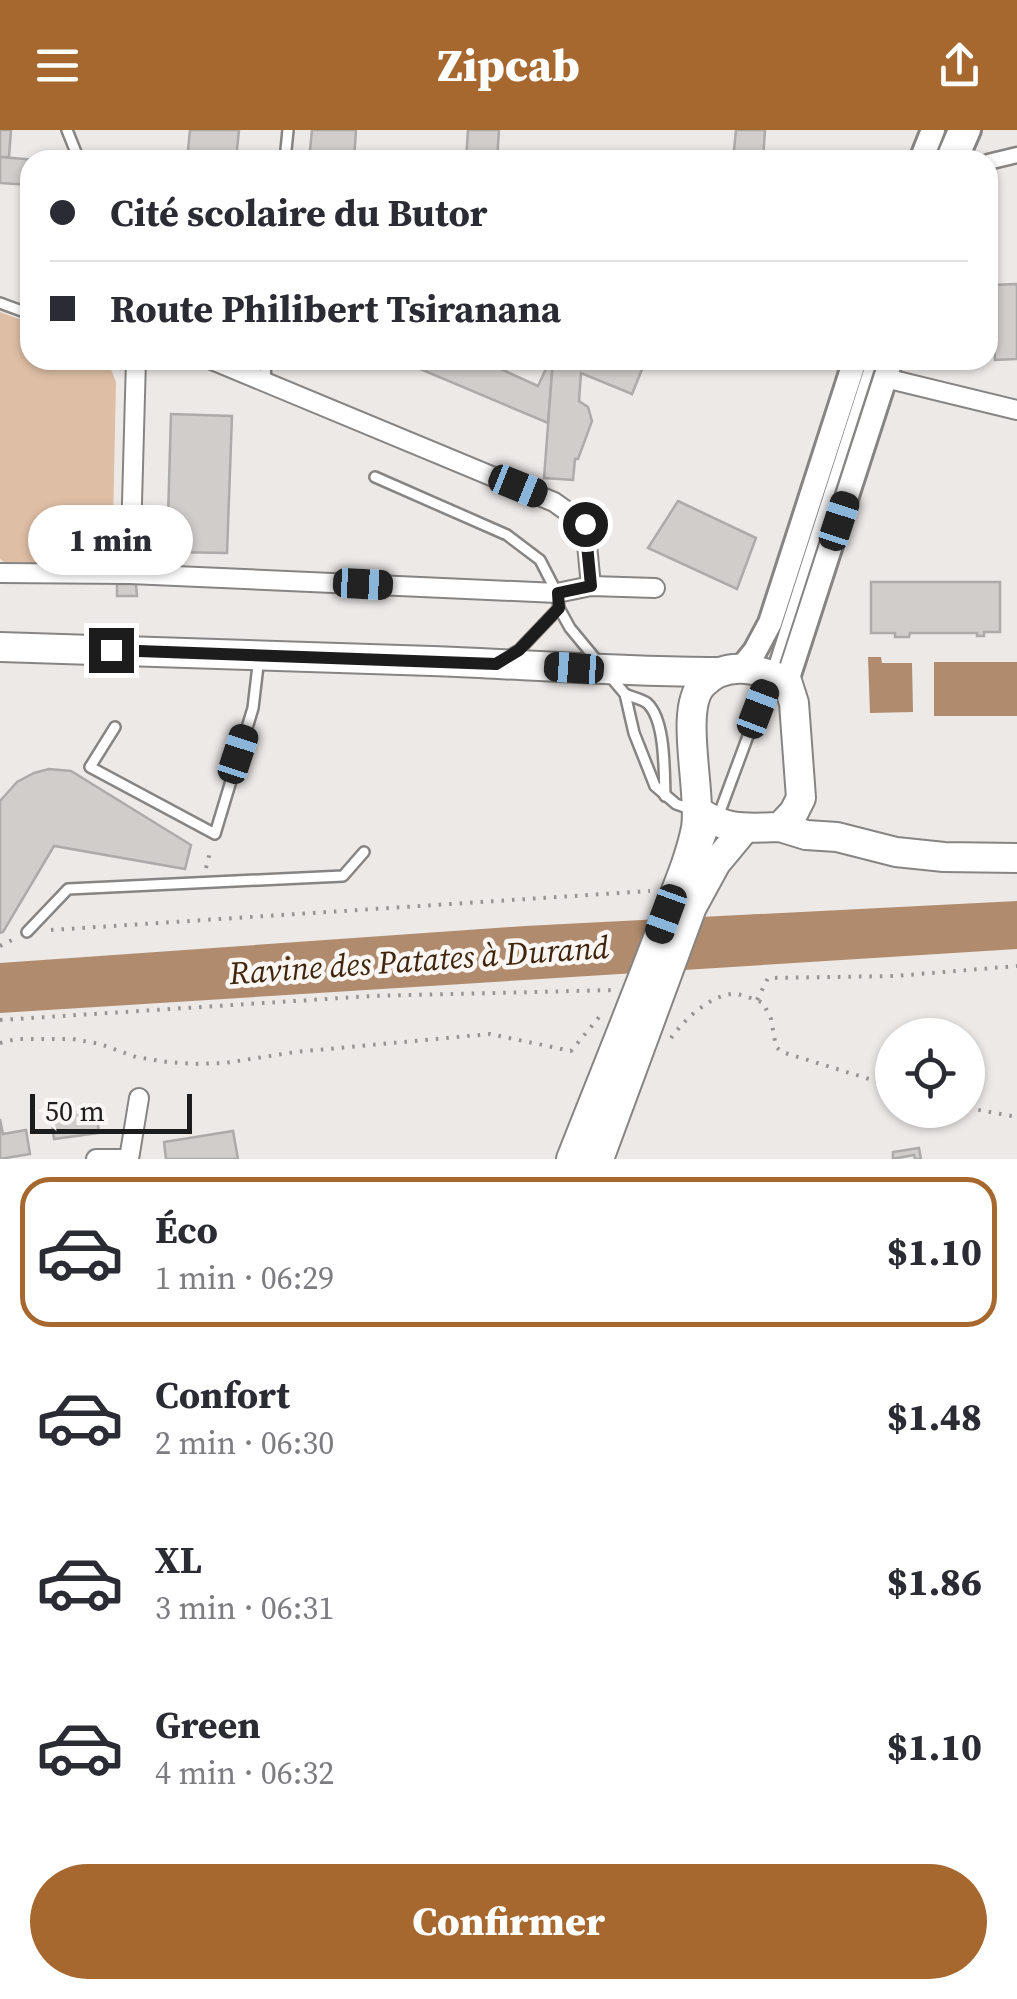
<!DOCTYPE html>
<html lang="fr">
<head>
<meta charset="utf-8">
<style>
	body { margin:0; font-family:"Source Serif 4",serif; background:#f2f2f3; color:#2b2b33; height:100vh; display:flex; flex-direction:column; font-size:38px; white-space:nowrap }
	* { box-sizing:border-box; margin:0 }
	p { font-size:32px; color:#7c7c81 }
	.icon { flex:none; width:55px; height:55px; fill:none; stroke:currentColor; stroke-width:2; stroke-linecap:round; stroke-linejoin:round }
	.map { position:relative; height:1029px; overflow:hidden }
	.details { display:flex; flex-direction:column; background:#fff; flex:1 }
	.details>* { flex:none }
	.top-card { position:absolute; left:20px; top:20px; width:978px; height:220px; border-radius:30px; box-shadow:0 2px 8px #0004; display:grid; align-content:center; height:220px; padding:0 30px; background:#fff }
	.controls { position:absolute; left:875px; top:888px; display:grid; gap:20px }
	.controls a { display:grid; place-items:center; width:110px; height:110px; border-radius:50%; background:#fff; box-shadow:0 2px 8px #0004; font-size:50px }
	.scale { position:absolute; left:30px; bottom:25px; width:162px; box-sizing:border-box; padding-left:10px; border:5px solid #1d1c1c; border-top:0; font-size:28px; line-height:35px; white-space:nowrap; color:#1d1c1c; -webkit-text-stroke:8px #f9f6f4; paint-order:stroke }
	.end { position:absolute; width:45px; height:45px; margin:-22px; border:12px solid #1d1c1c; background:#fff; box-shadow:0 0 0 5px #fff }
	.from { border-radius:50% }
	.bubble { position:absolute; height:70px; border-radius:35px; background:#fff; box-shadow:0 2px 8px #0004; font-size:32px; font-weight:800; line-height:70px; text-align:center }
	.car { position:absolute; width:30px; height:60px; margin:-30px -15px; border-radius:12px; box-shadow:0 0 8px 2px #0007; background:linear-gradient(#222 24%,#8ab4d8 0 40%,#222 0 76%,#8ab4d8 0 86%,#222 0) }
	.top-card b { display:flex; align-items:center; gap:35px; height:95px; font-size:38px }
	.top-card b+b { border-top:2px solid #e1e1e2 }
	.top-card i { width:25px; height:25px; background:#2b2b33 }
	ul { padding:18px 0 0; list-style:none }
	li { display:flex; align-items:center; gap:30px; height:150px; margin:0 20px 15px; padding:0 10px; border:5px solid transparent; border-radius:30px }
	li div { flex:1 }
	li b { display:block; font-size:38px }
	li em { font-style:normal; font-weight:800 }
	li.active { border-color:#a7682f }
	li>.icon { width:90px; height:90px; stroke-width:1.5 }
	.button { display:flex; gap:20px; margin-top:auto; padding:20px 30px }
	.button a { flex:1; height:115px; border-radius:60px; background:#a7682f; color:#fff; font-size:40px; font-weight:800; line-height:115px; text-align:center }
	header { display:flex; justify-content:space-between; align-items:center; height:130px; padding:0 30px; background:#a7682f; color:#fff; font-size:45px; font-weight:800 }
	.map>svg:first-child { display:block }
	.green { fill:#debea5 }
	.water { fill:#b08b6d }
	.building { fill:#d0cdcb; stroke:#adaba9; stroke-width:2.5 }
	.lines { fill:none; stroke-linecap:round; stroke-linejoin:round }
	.service-casing { stroke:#878583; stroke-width:14 }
	.pedestrian-casing { stroke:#878583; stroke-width:19 }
	.minor-casing { stroke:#878583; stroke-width:22 }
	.tertiary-casing { stroke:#878583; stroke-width:28 }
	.secondary-casing { stroke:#878583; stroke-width:32 }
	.path { stroke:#969493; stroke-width:4; stroke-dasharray:2.5 8; stroke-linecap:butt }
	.service { stroke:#fff; stroke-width:9 }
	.pedestrian { stroke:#fff; stroke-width:14 }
	.minor { stroke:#fff; stroke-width:18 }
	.tertiary { stroke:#fff; stroke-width:22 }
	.secondary { stroke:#fff; stroke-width:28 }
	.route { stroke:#1d1c1c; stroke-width:12 }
	.labels { text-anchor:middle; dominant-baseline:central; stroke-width:9; stroke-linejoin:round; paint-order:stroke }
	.water-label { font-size:32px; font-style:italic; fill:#40250c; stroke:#f9f6f4 }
</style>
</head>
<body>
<header><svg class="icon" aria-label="menu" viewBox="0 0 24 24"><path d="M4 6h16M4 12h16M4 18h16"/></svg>Zipcab<svg class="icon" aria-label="share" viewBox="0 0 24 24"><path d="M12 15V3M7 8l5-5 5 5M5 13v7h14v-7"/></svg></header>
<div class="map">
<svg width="1017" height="1029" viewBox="0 0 1017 1029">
	<rect width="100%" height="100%" fill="#ece9e7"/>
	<path class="green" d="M0,182L30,193V230L108,232L116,252L112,440L9,436L0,429Z"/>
	<g class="water">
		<path d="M868,527H881L882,533H912L913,582L870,583Z"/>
		<rect x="934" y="532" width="83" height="54"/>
		<path d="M1017,771V819L0,883V833L525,796Z"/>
	</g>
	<g class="building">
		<path d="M0,0H11L9,27H0Z"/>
		<path d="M190,0H239L236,30H187Z"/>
		<path d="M312,0H356L354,30H309Z"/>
		<path d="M468,0H499L497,30H466Z"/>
		<path d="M736,0H765L763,30H733Z"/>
		<path d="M0,27L37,30H30V55L0,53Z"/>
		<path d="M1017,154V229L995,230L993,187L988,188V177L992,176L991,155Z"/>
		<path d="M399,230H481L538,256L550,230H553L548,293Z"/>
		<path d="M553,230H625L643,237L632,264L581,243L579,271L588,277L592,291L578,329H575L573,350L544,348Z"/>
		<path d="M171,284L232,286L227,423L167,422Z"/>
		<path d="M678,371L756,408L737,459L648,418Z"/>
		<path d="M871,452H1000V502H984V506H977V503H910L909,507H895V503H871Z"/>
		<path d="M117,454H136L137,466H117Z"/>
		<path d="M49,639L71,641L191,715L185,739L54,716L3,802L0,803V671L17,652L34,643Z"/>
		<path d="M96,979L99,1003L54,1009L51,985Z"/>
		<path d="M0,989L3,1004L26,1000L30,1024L0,1029Z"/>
		<path d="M233,1001L238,1029H166L164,1012Z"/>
		<path d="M919,1018L921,1029H915L914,1025L893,1029V1022Z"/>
	</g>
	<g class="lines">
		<g class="service-casing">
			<g id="service">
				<path d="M67,0L79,30"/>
				<path d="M285,30L288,0"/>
				<path d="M940,30L953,0"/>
				<path d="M0,173L30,184"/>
				<path d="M265,252L266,230"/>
				<path d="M375,347L507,405L540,430L557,463L559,478L570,498L599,533"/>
				<path d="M507,527L519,520L559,478"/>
				<path d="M609,545L625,564L634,603L655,656L676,674L690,679"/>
				<path d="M625,564C631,567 642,569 647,573C666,590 664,643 665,666"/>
				<path d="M115,597L90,637L215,704L253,578L259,527"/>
				<path d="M699,738L771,544L872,230"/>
				<path d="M27,802L68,759L343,746L364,722"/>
			</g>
		</g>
		<g class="pedestrian-casing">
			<path id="pedestrian" d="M988,32L1017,25"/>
		</g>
		<g class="minor-casing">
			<g id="minor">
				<path d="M212,230L554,372L585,394L591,456"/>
				<path d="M885,248L1017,280"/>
				<path d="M0,443L130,444L557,463L591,456L655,458"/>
				<path d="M130,444L136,230"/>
				<path d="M96,1029H120"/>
				<path d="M129,1029L139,968"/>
			</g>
		</g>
		<g class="tertiary-casing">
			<g id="tertiary">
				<path d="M921,30L933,0"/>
				<path d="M956,30L969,0"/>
				<path d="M742,537L755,521L770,493L855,230"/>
				<path d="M787,551L891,230"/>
			</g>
		</g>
		<g class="secondary-casing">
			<g id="secondary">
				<path d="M0,517C153,521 305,526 457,532C544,536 630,542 716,542"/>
				<path d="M780,697L806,705L837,707L896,722L944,727L1017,728"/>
				<path d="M571,1029C601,953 632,877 661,800C673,766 689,733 696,698C702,662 679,580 702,555C725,529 759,539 787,551L794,573L801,668L794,682L780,697C746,698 726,701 698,681"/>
				<path d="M599,1029L692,777L716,733L745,698"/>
			</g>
		</g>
		<g class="path">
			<path d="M206,738L211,718"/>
			<path d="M51,800L650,761"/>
			<path d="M0,816L14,809"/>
			<path d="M757,870L768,848L895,846L1017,836"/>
			<path d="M0,890L372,866L614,860"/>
			<path d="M671,908C684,890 708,867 731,864C740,863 754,869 763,873L771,889L776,917L782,922L892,956"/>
			<path d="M0,913L16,909H73L100,914L136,927L167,932L194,934L225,933L295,922L490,904L571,921L600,886L601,887"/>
			<path d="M968,978L1017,987"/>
		</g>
		<use href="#service" class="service"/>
		<use href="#pedestrian" class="pedestrian"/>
		<use href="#minor" class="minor"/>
		<use href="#tertiary" class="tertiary"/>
		<use href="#secondary" class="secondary"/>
	</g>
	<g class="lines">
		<path class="route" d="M111,520L496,534L519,520L559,478L558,463L591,456L585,394"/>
	</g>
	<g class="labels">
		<g class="water-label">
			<text transform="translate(419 830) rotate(-4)">Ravine des Patates à Durand</text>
		</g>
	</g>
</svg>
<div class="controls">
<a><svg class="icon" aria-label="locate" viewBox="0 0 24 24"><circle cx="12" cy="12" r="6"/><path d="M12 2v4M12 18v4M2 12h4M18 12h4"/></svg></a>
</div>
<div class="scale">50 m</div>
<i class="end from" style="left:585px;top:394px"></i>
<i class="end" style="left:111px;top:520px"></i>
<div class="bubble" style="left:28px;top:375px;width:165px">1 min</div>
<i class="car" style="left:518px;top:356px;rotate:112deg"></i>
<i class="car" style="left:839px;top:391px;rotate:18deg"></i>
<i class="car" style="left:363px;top:454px;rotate:93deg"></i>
<i class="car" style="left:574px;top:538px;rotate:274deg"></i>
<i class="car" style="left:758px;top:579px;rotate:21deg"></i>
<i class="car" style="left:238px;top:624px;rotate:18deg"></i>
<i class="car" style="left:666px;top:784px;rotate:200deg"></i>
<div class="top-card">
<b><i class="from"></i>Cité scolaire du Butor</b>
<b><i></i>Route Philibert Tsiranana</b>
</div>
</div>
<section class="details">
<ul>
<li class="active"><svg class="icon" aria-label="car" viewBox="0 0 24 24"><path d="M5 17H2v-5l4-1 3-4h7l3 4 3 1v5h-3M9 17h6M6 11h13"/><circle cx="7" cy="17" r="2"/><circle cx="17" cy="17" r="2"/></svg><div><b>Éco</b><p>1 min · 06:29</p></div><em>$1.10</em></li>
<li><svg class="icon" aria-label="car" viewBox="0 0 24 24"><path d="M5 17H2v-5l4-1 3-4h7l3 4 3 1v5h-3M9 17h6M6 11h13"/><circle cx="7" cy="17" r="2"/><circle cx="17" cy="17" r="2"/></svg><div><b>Confort</b><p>2 min · 06:30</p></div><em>$1.48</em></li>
<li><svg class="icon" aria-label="car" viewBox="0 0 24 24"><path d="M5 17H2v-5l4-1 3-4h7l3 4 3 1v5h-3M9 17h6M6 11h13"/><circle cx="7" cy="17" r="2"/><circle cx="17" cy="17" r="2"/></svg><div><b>XL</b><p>3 min · 06:31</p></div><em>$1.86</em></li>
<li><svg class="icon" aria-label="car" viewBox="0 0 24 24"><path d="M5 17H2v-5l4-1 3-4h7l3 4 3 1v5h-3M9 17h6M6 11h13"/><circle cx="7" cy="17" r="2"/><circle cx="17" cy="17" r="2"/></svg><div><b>Green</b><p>4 min · 06:32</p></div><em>$1.10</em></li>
</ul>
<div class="button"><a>Confirmer</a></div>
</section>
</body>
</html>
